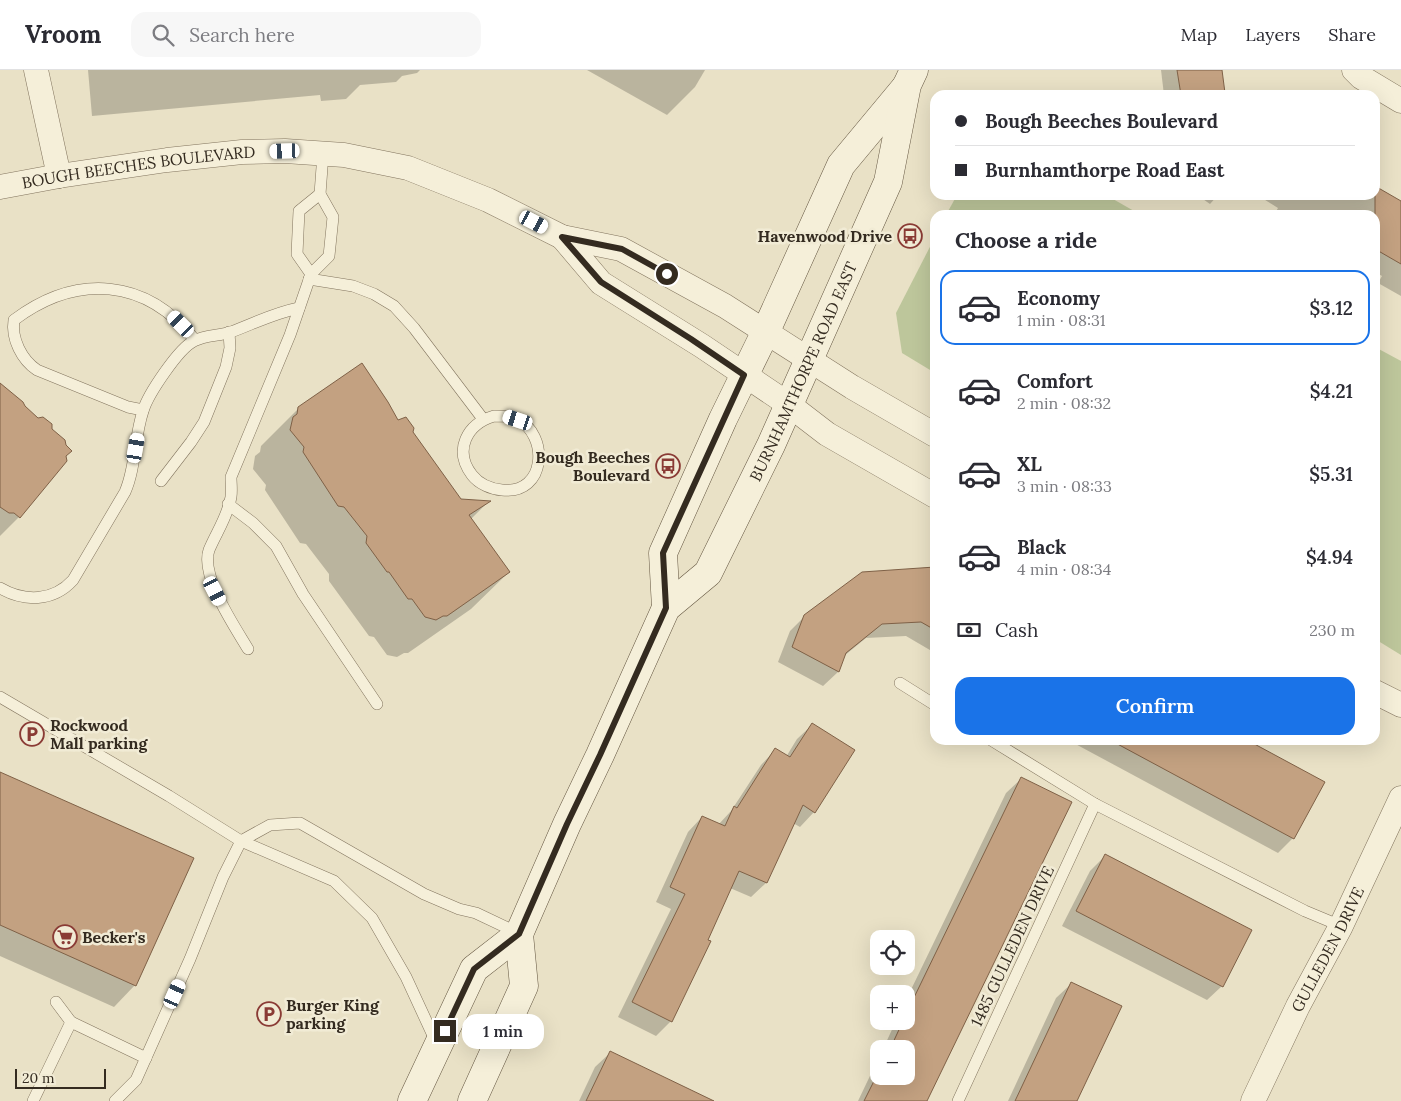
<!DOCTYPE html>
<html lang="en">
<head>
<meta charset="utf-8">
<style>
	body { margin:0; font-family:Lora,serif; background:#f7f7f7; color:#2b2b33; height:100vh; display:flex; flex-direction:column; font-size:19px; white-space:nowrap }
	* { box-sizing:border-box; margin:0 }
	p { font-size:16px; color:#7c7c81 }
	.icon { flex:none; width:28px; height:28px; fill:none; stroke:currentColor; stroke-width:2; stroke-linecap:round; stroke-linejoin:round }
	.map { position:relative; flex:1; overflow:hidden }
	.sheet { position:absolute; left:930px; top:140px; width:450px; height:535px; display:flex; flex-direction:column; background:#fff; border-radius:15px; box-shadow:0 5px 20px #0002 }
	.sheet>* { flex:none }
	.hud { position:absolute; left:930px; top:20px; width:450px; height:110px; border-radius:15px; box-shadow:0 5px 20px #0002; display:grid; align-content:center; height:110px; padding:0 25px; background:#fff }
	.buttons { position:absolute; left:870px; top:860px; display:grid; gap:10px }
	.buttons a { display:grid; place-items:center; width:45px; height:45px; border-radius:10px; background:#fff; box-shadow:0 5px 20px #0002; font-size:25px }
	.scale { position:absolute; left:15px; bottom:12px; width:91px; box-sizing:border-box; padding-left:5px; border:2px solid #342b20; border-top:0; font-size:14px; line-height:18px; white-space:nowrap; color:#342b20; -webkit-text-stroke:4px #f1ebd5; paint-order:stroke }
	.end { position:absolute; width:22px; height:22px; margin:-11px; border:6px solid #342b20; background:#fff; box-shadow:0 0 0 2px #fff }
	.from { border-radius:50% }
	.bubble { position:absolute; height:35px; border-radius:15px; background:#fff; box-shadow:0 5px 20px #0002; font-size:16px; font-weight:600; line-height:35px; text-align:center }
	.car { position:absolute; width:15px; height:30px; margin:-15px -8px; border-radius:6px; box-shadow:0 0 4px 1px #0007; background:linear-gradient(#fff 24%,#345 0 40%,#fff 0 76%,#345 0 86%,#fff 0) }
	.hud b { display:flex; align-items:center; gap:18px; height:48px; font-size:19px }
	.hud b+b { border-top:1px solid #e1e1e2 }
	.hud i { width:12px; height:12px; background:#2b2b33 }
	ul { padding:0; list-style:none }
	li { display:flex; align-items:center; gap:15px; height:75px; margin:0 10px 8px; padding:0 15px; border:2px solid transparent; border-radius:15px }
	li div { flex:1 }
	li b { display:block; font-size:19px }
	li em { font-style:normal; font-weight:600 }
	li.selected { border-color:#1a73e8 }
	li>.icon { width:45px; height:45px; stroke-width:1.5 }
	h2 { padding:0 25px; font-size:22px; line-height:60px }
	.pay { display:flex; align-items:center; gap:12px; height:55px; padding:0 25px; font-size:19px }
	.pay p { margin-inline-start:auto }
	.button { display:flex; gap:10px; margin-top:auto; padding:10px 25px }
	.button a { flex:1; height:58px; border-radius:15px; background:#1a73e8; color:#fff; font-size:20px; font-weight:600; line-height:58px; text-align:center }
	header { display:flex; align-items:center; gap:30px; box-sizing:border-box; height:70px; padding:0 25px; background:#fff; border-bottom:1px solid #e1e1e2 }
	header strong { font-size:24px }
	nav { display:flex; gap:28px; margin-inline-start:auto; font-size:18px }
	.search { width:350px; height:45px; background:#f7f7f7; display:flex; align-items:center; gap:12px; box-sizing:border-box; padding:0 18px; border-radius:15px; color:#7c7c81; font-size:19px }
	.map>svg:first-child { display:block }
	.green { fill:#bdc69b }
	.shadow { fill:#0003 }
	.building { fill:#c3a181; stroke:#7f6147 }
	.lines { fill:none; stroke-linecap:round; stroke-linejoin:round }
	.service-casing { stroke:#82745e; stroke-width:12 }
	.minor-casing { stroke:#82745e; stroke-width:25 }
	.secondary-casing { stroke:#645641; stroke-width:29 }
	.service { stroke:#f5efd9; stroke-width:11 }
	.minor { stroke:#f5efd9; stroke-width:24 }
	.secondary { stroke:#f5efd9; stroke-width:28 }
	.route { stroke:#342b20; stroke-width:6 }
	.labels { text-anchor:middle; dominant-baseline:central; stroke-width:5; stroke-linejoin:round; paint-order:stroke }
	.street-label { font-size:16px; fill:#342b20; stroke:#f1ebd5 }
	.poi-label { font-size:16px; font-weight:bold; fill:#342b20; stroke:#f1ebd5; text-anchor:start }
</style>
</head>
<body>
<header>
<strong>Vroom</strong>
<div class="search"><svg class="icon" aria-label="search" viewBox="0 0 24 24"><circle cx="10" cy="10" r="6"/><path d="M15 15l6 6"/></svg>Search here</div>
<nav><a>Map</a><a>Layers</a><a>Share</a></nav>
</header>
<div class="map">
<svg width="1401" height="1031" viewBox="0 0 1401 1031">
	<rect width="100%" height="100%" fill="#e9e1c6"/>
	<g class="green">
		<path d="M957,125H1106L1141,145H946Z"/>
		<path d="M935,167V303L902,283L896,243Z"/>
		<path d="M1375,277L1401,291V585L1375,569Z"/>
	</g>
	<g class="shadow">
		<path d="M88,0H420L417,3L402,6L396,12L360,15L346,29L321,31L320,25L92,46Z"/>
		<path d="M587,0H705L695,17L667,45Z"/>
		<path d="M1161,0H1221L1224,23L1222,25H1164Z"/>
		<path d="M1375,117L1401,132V226L1378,213L1382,206L1375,202V145H1274L1278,138L1257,125H1375Z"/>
		<path d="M1197,125H1218L1210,134Z"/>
		<path d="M0,319L51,360L65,386L19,447L0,466Z"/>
		<path d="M299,338L397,352L412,363L461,430L488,432L471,449L509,502L471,539L408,583H404L397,587L387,585L374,567L369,566L329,511V504L306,474L300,473L265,420L266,415L253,399L255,386L260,382L261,376Z"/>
		<path d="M935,499V583L906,566L866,568L844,586L838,602L823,616L778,592L790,561L805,546Z"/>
		<path d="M812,655L814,742L800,757L793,753L766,813L751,827L730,818L671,951L656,966L618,947L671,839L656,832L688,762L702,747L719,754L731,741L761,695L775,680L786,687L797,669Z"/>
		<path d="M1068,670H1244L1293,768L1278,783Z"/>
		<path d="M0,704L135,915L114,937L0,886Z"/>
		<path d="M1021,709L926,1031H858L879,987V1006H906V979H883L896,951H906V930L1006,723Z"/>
		<path d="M1105,786L1222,916L1207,930L1062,856L1090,801Z"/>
		<path d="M1071,914L1076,1031H1008L1056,928Z"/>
		<path d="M610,983L711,1031H579L595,997Z"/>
	</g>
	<g class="building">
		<path d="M1177,0H1222L1225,23L1211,25H1181Z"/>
		<path d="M1375,116L1401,131V194L1375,179Z"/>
		<path d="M362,293L388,332L398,350L406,347L414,358L413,362L461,429L491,431L469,445L510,502L447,546H443L436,550L425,547L412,529H408L389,502H387L366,473L367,466L344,437L338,436L303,382L304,377L290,360L293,347L297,344L298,337Z"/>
		<path d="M0,313L23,332L25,336L38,348L43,347L52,354V359L65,370L66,375L72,381L66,386L67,391L20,448L14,443H9L0,437Z"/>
		<path d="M935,497V560L921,552L882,554L846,583L839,602L792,577L804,545L862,502Z"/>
		<path d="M812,653L855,680L815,743L803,735L767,813L739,801L708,870L711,871L672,952L632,932L685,824L670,817L702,746L725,756L734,736L737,738L775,678L790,687Z"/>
		<path d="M1110,670H1247L1325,712L1294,769Z"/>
		<path d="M0,702L194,788L136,916L0,855Z"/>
		<path d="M1021,707L1072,732L927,1031H864L879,1001V1006H906V979H890L903,951H906V944Z"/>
		<path d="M1105,784L1252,860L1223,917L1076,841Z"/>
		<path d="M1071,912L1122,936L1077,1031H1015Z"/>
		<path d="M610,981L714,1031H586Z"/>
	</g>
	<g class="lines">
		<g class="service-casing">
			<g id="service">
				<path d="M311,204L297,184L299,141L320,124"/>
				<path d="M309,209L353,216L374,224L394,236L414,258L483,349"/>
				<path d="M143,340L128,337L37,300C22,290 11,269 14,250C77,203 146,208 195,270"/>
				<path d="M494,346C502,346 510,346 517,349C549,364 547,425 502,420C491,419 479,414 472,405C453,380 467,354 494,346Z"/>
				<path d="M161,411L191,372L204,352L226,297L230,278L229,262"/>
				<path d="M228,434L253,453L276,476L303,524L377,634"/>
				<path d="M0,518C24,532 53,532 73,510L125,422C136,397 134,368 143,341C148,324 179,278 194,271C205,265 219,266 231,262C255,253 274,243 299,238"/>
				<path d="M248,579C235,557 200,506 209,480C216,463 228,446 231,427C232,420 231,414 231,407L290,265L311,204L329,186L333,147L320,124L323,84"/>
				<path d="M900,613L935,635"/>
				<path d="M0,627L169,726L241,771L334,811L372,848L406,907L436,972"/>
				<path d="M991,670L1095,734L1305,841L1341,856"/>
				<path d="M56,932L71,952"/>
				<path d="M33,1031L71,952L146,988"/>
				<path d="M115,1031L136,1010L190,889L223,807L241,771L270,755L300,753L424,824L459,839L476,843L518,863"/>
				<path d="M958,1031L1095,734"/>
			</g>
		</g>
		<g class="minor-casing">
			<g id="minor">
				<path d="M36,0L59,106"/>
				<path d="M1354,0L1361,7L1401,31"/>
				<path id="s1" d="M0,117L59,106L167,90L242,82L285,81L344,85L408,98L488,130L562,167L621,179L725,236L852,317L935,365"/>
				<path d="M562,167L601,213L702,276L788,334L827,364L935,426"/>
				<path d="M1375,622L1401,635"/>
				<path id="s2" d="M1253,1031L1298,936L1341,856L1401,728"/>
			</g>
		</g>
		<g class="secondary-casing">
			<g id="secondary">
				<path d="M666,538L663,483L723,349L766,261L841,95L905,18"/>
				<path id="s3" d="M412,1031L474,899L519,864L567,754L600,685L666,538L708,503L771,375L888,112L907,15L914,0"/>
				<path d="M472,1031L524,916L519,864"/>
			</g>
		</g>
		<use href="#service" class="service"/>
		<use href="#minor" class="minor"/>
		<use href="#secondary" class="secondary"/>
	</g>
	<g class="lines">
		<path class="route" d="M445,961L474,899L519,864L567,754L600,685L666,538L663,483L744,305L691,269L601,212L562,167L622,179L667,204"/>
	</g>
	<defs>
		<g id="bus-ring" transform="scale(1.25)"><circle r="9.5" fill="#f1ebd5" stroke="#8a3b35" stroke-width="1.5"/><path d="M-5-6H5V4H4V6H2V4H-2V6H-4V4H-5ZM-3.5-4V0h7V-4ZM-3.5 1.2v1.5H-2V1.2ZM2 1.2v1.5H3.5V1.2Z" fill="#8a3b35"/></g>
		<g id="parking-ring" transform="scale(1.25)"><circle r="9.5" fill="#f1ebd5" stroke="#8a3b35" stroke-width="1.5"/><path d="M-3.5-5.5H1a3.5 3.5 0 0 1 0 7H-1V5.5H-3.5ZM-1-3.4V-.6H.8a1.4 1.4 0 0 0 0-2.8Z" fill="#8a3b35"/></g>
		<g id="supermarket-ring" transform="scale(1.25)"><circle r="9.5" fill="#f1ebd5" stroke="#8a3b35" stroke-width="1.5"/><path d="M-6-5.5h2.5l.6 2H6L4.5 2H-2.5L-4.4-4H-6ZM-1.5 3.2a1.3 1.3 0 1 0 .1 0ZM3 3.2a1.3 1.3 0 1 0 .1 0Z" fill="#8a3b35"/></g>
	</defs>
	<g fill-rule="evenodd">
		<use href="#bus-ring" x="910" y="166"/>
		<use href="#bus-ring" x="668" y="396"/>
		<use href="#parking-ring" x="32" y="664"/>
		<use href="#supermarket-ring" x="65" y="867"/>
		<use href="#parking-ring" x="269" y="944"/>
	</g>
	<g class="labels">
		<g class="street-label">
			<text stroke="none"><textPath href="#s1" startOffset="140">BOUGH BEECHES BOULEVARD</textPath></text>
			<text stroke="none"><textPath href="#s3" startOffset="838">BURNHAMTHORPE ROAD EAST</textPath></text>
			<text transform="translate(1012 876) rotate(-65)">1485 GULLEDEN DRIVE</text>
			<text stroke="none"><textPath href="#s2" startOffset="169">GULLEDEN DRIVE</textPath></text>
		</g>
		<g class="poi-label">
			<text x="892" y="166" text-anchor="end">Havenwood Drive</text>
			<text x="650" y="387" text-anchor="end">Bough Beeches<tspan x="650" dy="18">Boulevard</tspan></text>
			<text x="50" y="655">Rockwood<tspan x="50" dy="18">Mall parking</tspan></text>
			<text x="82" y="867">Becker's</text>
			<text x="286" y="935">Burger King<tspan x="286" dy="18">parking</tspan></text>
		</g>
	</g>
</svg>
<div class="buttons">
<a><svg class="icon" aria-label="locate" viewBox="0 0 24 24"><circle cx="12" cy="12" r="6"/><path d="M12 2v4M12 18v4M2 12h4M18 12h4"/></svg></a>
<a>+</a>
<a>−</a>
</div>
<div class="scale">20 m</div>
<i class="end from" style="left:667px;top:204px"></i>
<i class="end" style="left:445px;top:961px"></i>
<div class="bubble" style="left:462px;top:944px;width:82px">1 min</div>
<i class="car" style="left:285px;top:81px;rotate:268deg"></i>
<i class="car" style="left:534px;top:152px;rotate:118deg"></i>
<i class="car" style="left:181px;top:254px;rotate:315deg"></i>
<i class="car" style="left:518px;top:350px;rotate:288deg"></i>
<i class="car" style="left:136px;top:378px;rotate:10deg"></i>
<i class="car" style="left:215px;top:521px;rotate:153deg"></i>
<i class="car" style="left:175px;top:924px;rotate:24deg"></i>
<div class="hud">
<b><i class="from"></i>Bough Beeches Boulevard</b>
<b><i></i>Burnhamthorpe Road East</b>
</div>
<section class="sheet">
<h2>Choose a ride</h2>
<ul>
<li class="selected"><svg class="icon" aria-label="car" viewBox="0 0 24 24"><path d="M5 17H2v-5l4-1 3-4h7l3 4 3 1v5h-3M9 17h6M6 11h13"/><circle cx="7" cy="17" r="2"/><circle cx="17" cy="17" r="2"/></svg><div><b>Economy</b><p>1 min · 08:31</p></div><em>$3.12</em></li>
<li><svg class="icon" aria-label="car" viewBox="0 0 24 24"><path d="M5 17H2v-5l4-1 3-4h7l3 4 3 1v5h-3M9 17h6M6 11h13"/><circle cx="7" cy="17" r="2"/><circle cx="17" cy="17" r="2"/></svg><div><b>Comfort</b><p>2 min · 08:32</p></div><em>$4.21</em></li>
<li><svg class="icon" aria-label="car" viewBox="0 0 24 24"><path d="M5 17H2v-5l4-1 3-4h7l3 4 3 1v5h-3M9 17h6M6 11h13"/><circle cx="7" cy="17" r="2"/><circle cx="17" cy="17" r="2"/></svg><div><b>XL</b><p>3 min · 08:33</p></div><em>$5.31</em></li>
<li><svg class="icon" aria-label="car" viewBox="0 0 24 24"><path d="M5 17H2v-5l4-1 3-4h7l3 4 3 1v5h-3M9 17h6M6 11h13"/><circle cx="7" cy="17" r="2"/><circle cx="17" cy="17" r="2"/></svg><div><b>Black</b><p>4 min · 08:34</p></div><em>$4.94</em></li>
</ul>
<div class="pay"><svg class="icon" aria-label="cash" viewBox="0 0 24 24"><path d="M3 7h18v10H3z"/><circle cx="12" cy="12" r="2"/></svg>Cash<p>230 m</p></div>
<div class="button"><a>Confirm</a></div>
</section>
</div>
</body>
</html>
